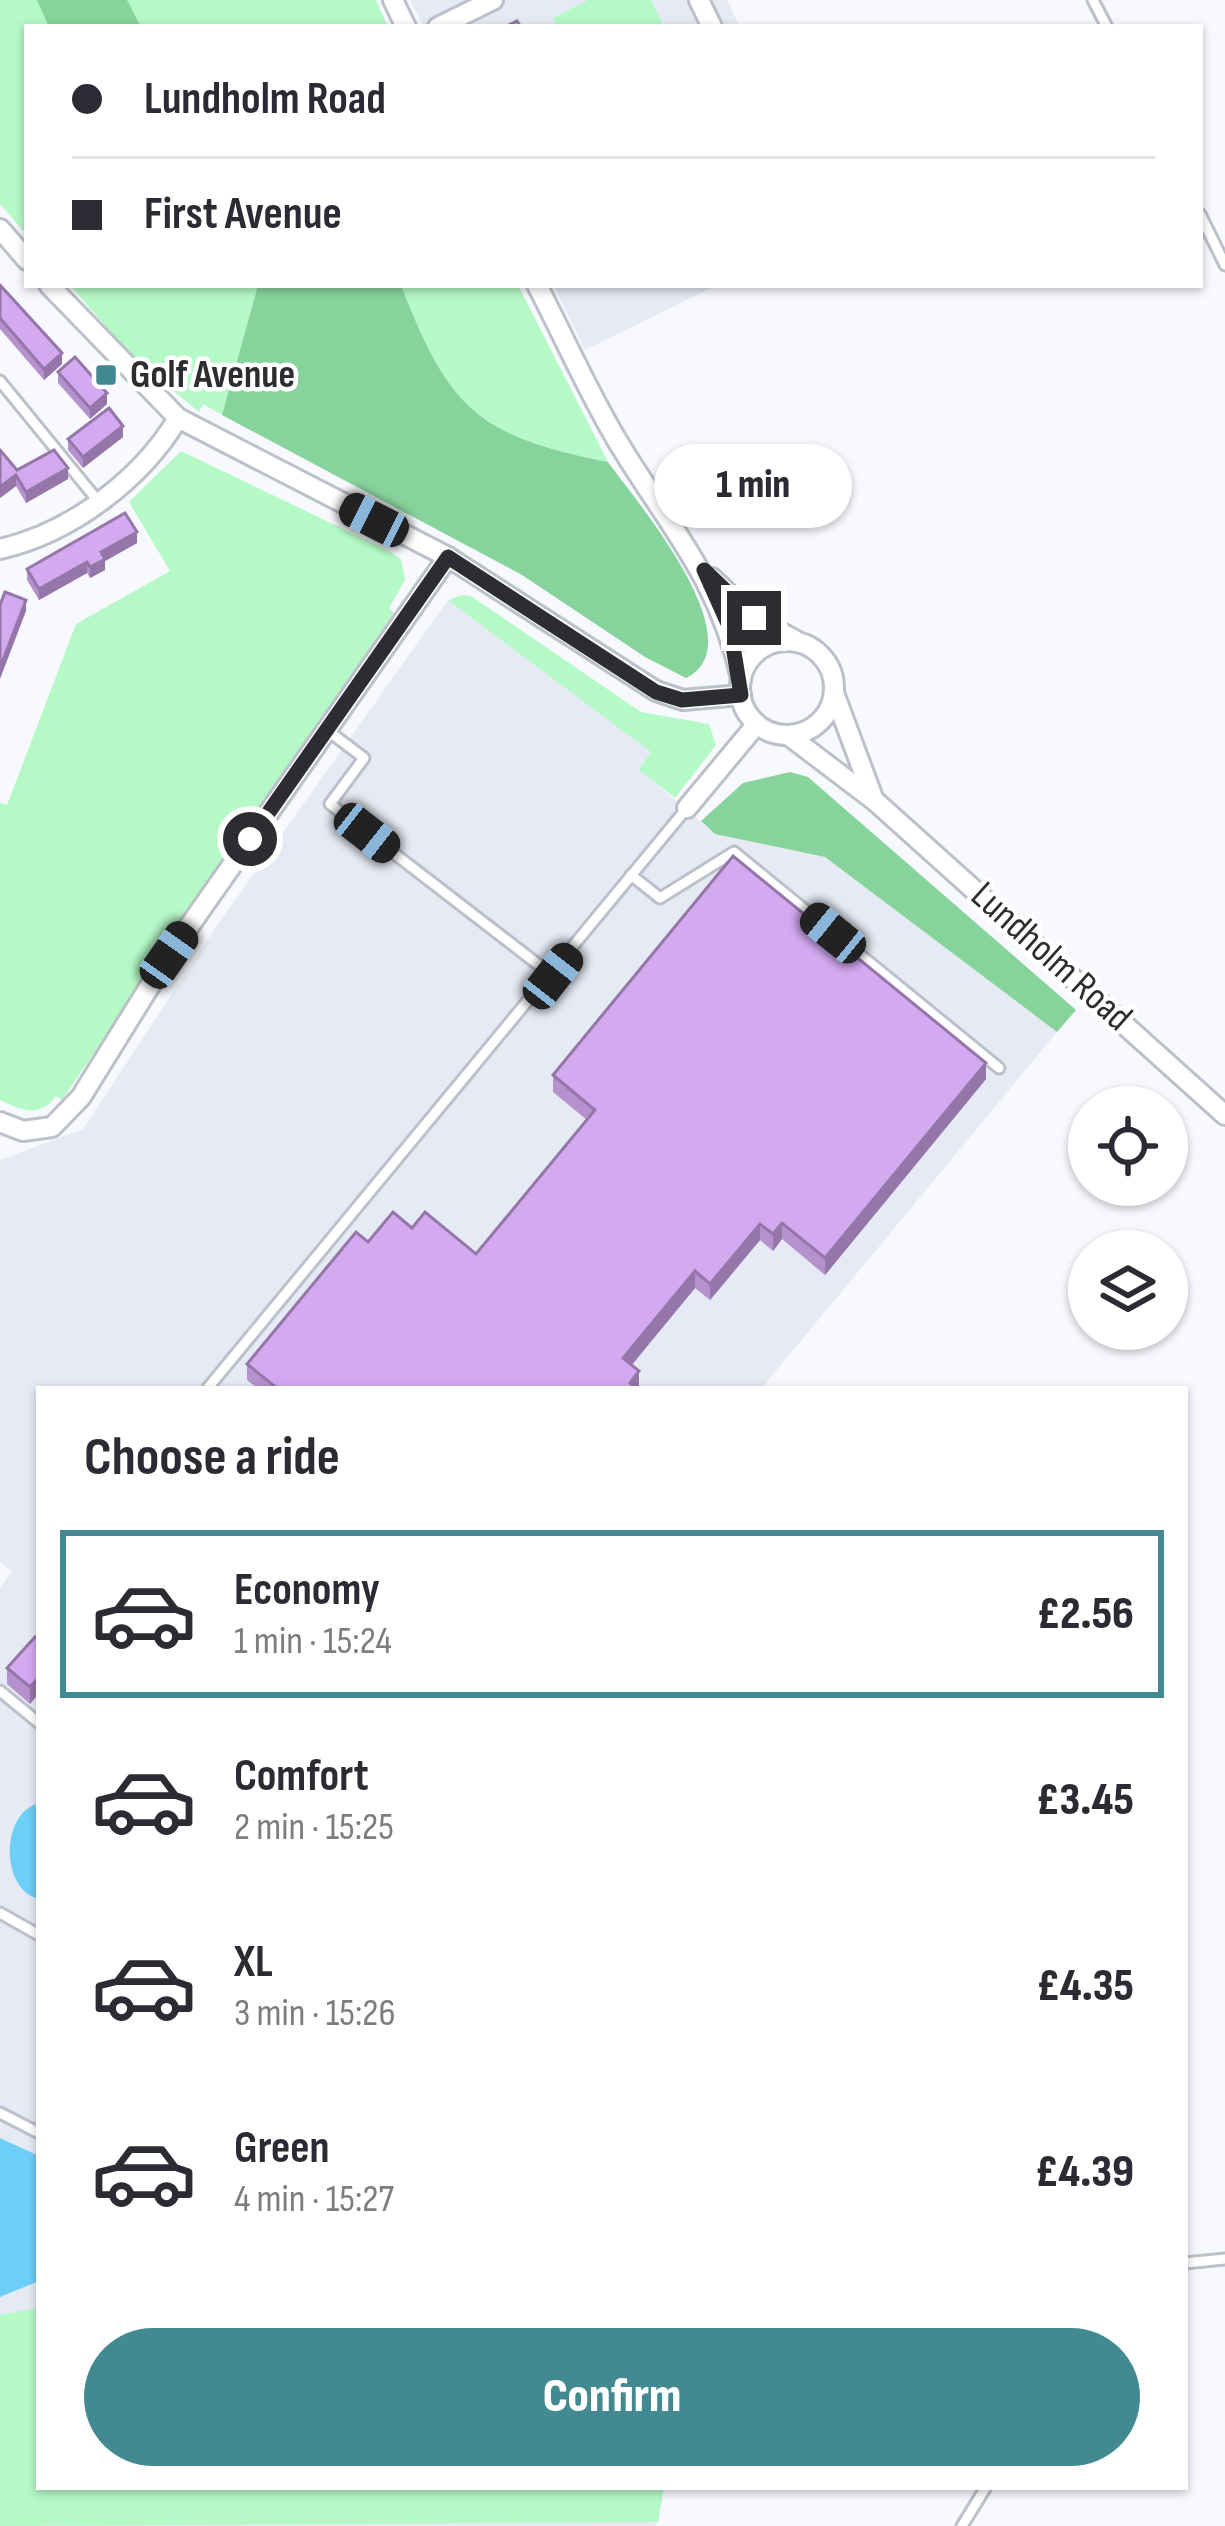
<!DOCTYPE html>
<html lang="en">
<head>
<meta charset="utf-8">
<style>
	body { margin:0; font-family:"Sofia Sans Condensed",sans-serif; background:#f2f2f3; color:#2b2b33; height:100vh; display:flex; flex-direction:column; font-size:45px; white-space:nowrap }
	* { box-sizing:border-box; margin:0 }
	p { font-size:39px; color:#7c7c81 }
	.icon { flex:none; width:66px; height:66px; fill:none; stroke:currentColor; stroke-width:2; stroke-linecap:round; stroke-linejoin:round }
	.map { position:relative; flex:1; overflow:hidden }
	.sheet { position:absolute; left:36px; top:1386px; width:1152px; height:1104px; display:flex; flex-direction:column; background:#fff; border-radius:0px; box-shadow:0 3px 9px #0004 }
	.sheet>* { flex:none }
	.hud { position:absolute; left:24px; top:24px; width:1179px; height:264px; border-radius:0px; box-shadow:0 3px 9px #0004; display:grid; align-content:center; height:264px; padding:0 48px; background:#fff }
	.buttons { position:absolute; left:1068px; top:1086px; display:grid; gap:24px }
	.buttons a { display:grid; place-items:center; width:120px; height:120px; border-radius:50%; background:#fff; box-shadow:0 3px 9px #0004; font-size:60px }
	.end { position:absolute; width:54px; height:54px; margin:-27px; border:15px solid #2b2d30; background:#fff; box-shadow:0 0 0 6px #fff }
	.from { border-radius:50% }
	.bubble { position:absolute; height:84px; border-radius:42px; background:#fff; box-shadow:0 3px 9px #0004; font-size:39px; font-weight:800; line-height:84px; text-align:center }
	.car { position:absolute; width:36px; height:72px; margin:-36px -18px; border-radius:15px; box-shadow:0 0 9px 3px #0007; background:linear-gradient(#222 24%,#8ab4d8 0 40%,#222 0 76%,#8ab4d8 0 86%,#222 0) }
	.hud b { display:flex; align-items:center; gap:42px; height:114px; font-size:45px }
	.hud b+b { border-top:3px solid #e1e1e2 }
	.hud i { width:30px; height:30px; background:#2b2b33 }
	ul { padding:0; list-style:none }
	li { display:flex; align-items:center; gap:36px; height:168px; margin:0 24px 18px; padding:0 24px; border:6px solid transparent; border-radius:0px }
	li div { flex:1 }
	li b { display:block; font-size:45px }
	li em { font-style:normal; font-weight:800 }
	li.selected { border-color:#428991 }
	li>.icon { width:108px; height:108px; stroke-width:1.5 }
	h2 { padding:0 48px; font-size:54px; line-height:144px }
	.primary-button { display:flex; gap:24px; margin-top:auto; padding:24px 48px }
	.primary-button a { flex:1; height:138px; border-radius:72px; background:#428991; color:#fff; font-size:48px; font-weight:800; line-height:138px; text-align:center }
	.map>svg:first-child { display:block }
	.built { fill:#e5eaf4 }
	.green { fill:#b5f9c7 }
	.forest { fill:#87d39c }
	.water { fill:#6dcff7 }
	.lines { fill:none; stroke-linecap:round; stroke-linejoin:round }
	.service-casing { stroke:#bcc0ca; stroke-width:15 }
	.minor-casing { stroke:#bcc0ca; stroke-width:24 }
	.service { stroke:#fff; stroke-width:9 }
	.minor { stroke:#fff; stroke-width:18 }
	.wall { fill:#b591ce }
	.shaded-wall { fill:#9476a8 }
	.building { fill:#d3a9f0; stroke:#9476a8; stroke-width:3 }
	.route { stroke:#2b2d30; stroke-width:15 }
	.poi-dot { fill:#428991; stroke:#fff; stroke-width:4.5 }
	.labels { text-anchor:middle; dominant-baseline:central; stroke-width:9; stroke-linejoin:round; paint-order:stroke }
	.poi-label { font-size:39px; font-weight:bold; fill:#2b2d30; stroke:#fff; text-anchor:start }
	.street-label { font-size:39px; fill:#2b2d30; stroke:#fff }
</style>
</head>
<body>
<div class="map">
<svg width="1225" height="2526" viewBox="0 0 1225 2526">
	<rect width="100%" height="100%" fill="#f8f9fe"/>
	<g class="built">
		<path d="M410,0H727L740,27H424Z"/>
		<path d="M553,285H717L585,350Z"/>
		<path d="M448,600L652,752L640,770L715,834L825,857L1057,1032L761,1389H39V2487H664L656,2526H0V1587L12,1572L0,1562V1160L83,1129L216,927Z"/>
	</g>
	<g class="green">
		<path d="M0,0H376L388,27H27V235L0,204Z"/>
		<path d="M588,0H651L664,27H558L553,18Z"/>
		<path d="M70,285H258L222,415L203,404L199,412L131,356Z"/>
		<path d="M401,285H518L608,462C478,436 449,409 401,285Z"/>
		<path d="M181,451L389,551L401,559L405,580L389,608L394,613L62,1100L56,1096C40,1118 21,1111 0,1100V803L7,805L76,624L170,571L129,502Z"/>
		<path d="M462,595L471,596L641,712L709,724L716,745L675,798L639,770L651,752L448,600Z"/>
		<path d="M39,2308V2487H664L658,2522L0,2526V2315Z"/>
	</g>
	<g class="forest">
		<path d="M37,0H127L141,27H49Z"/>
		<path d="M258,285H401C449,409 478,436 608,462C637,502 757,643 686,678L645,657L522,575L222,415Z"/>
		<path d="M790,772L808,777L1076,1010L1057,1032L825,857L715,834L701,821L743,783Z"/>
	</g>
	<g class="water">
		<path d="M39,1803V1899C0,1890 0,1813 39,1803Z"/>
		<path d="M0,2138L39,2156V2281L0,2297Z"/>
	</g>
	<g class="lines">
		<g class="service-casing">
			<g id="service">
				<path d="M1093,0L1107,27"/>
				<path d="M1200,214L1225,265"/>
				<path d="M0,381L98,501"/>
				<path d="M327,730L364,758L330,804L553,976"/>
				<path d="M631,875L660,898L734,852L999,1068"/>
				<path d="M207,1389L687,808"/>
				<path d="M0,1691L39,1723"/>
				<path d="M0,1913L39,1935"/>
				<path d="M0,2113L39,2133"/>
				<path d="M1185,2263L1225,2259"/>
				<path d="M962,2526L986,2487"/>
			</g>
		</g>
		<g class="minor-casing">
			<g id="minor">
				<path d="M393,0L406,27"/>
				<path d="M699,0L712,27"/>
				<path d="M438,27L493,0"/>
				<path d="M0,229L27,260"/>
				<path d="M49,285L178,418L448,557L656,691L683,700L741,695"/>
				<path d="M537,285C564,337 588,392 618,442C669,527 719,578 741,679"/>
				<path d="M0,549C71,533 142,479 178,418"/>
				<path d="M712,578L754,618L795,640"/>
				<circle cx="787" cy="688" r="47"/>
				<path d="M834,693L872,795"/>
				<path d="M788,735L875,801L1225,1115"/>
				<path d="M687,808L756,725"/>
				<path d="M0,1122L23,1131L52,1127L81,1097L169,955L448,557"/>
			</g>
		</g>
		<use href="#service" class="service"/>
		<use href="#minor" class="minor"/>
	</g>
	<g class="wall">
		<path d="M0,285L62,364L44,380L0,329Z"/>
		<path d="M58,372L107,404L90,419L58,383Z"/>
		<path d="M123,437L83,468L68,450V439Z"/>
		<path d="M17,470L68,479L26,503L16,486L0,498Z"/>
		<path d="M137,543L105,561V570L90,578L87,573L39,600L27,580V569Z"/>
		<path d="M553,1075L986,1079L825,1275L782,1239L773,1251L760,1240L710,1300L695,1288L632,1365L639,1387L638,1389H258L247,1380V1364L368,1242L412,1228L476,1254L587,1120L553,1092Z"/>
		<path d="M39,1640V1693L30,1704L7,1684V1668Z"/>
	</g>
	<g class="shaded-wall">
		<path d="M62,353V364L44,380V369Z"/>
		<path d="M107,393V404L90,419V408Z"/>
		<path d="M123,426V437L83,468V457Z"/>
		<path d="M68,468V479L26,503V492Z"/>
		<path d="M16,475V486L0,498V487Z"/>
		<path d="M137,532V543L105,561V570L90,578V567L101,552Z"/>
		<path d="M87,562V573L39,600V589Z"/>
		<path d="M26,600V611L0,679V668Z"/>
		<path d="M986,1063V1079L825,1275V1258Z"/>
		<path d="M782,1223V1239L773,1251V1234Z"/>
		<path d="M760,1224V1240L710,1300V1284Z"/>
		<path d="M695,1271V1288L623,1375V1358Z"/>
		<path d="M639,1371V1387L638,1389L630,1383Z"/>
		<path d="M39,1677V1693L30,1704V1687Z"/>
	</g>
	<g class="building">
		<path d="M517,21L521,27H505Z"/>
		<path d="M0,285L62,353L44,369L0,318Z"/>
		<path d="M75,357L107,393L90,408L58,372Z"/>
		<path d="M109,408L123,426L83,457L68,439Z"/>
		<path d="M0,450L17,470L54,450L68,468L26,492L16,475L0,487Z"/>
		<path d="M125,513L137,532L101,552L105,559L90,567L87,562L39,589L27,569Z"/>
		<path d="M5,592L26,600L0,668V605Z"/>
		<path d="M733,856L986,1063L825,1258L782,1223L773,1234L760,1224L710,1284L695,1271L623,1358L639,1371L630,1383L637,1389H278L247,1364L356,1232L368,1242L393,1212L412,1228L425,1212L476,1254L595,1110L553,1075Z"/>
		<path d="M35,1637L39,1640V1677L30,1687L7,1668Z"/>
	</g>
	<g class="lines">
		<path class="route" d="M250,839L448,557L656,692L682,700L741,695L730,628L704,570L754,618"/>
	</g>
	<rect class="poi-dot" x="94" y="363" width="24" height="24" rx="6"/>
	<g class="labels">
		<g class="poi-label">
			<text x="130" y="375">Golf Avenue</text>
		</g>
		<g class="street-label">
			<text transform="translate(1051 957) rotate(42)">Lundholm Road</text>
		</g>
	</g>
</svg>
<div class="buttons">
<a><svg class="icon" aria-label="locate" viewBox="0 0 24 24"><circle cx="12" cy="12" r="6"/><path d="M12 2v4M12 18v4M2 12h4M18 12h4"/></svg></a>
<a><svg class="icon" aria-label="layers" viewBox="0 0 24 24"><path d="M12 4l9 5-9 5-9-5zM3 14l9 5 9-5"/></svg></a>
</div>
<i class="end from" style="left:250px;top:839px"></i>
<i class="end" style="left:754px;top:618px"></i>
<div class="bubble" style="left:654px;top:444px;width:198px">1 min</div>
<i class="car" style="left:374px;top:520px;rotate:297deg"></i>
<i class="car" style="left:367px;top:833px;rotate:128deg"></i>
<i class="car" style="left:833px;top:933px;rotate:309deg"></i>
<i class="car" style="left:169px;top:955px;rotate:35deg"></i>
<i class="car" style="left:553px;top:976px;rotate:38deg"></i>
<div class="hud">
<b><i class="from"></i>Lundholm Road</b>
<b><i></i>First Avenue</b>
</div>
<section class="sheet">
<h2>Choose a ride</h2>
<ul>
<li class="selected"><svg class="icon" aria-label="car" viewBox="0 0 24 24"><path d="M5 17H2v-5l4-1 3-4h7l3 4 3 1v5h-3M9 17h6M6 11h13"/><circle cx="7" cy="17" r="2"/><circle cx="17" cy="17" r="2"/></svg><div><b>Economy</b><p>1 min · 15:24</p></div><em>£2.56</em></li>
<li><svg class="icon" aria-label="car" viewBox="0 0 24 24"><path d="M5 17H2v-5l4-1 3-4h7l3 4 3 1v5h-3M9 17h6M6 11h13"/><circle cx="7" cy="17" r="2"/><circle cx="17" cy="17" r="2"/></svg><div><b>Comfort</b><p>2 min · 15:25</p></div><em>£3.45</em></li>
<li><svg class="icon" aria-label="car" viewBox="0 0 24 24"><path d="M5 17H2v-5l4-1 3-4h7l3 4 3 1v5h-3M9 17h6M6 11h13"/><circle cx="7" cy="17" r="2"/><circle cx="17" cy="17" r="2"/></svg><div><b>XL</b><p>3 min · 15:26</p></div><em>£4.35</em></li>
<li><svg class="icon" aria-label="car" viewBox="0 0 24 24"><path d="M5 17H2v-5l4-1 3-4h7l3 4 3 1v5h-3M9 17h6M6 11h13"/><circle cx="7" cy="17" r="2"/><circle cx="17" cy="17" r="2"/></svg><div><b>Green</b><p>4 min · 15:27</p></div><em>£4.39</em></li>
</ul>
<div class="primary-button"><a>Confirm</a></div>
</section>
</div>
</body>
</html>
